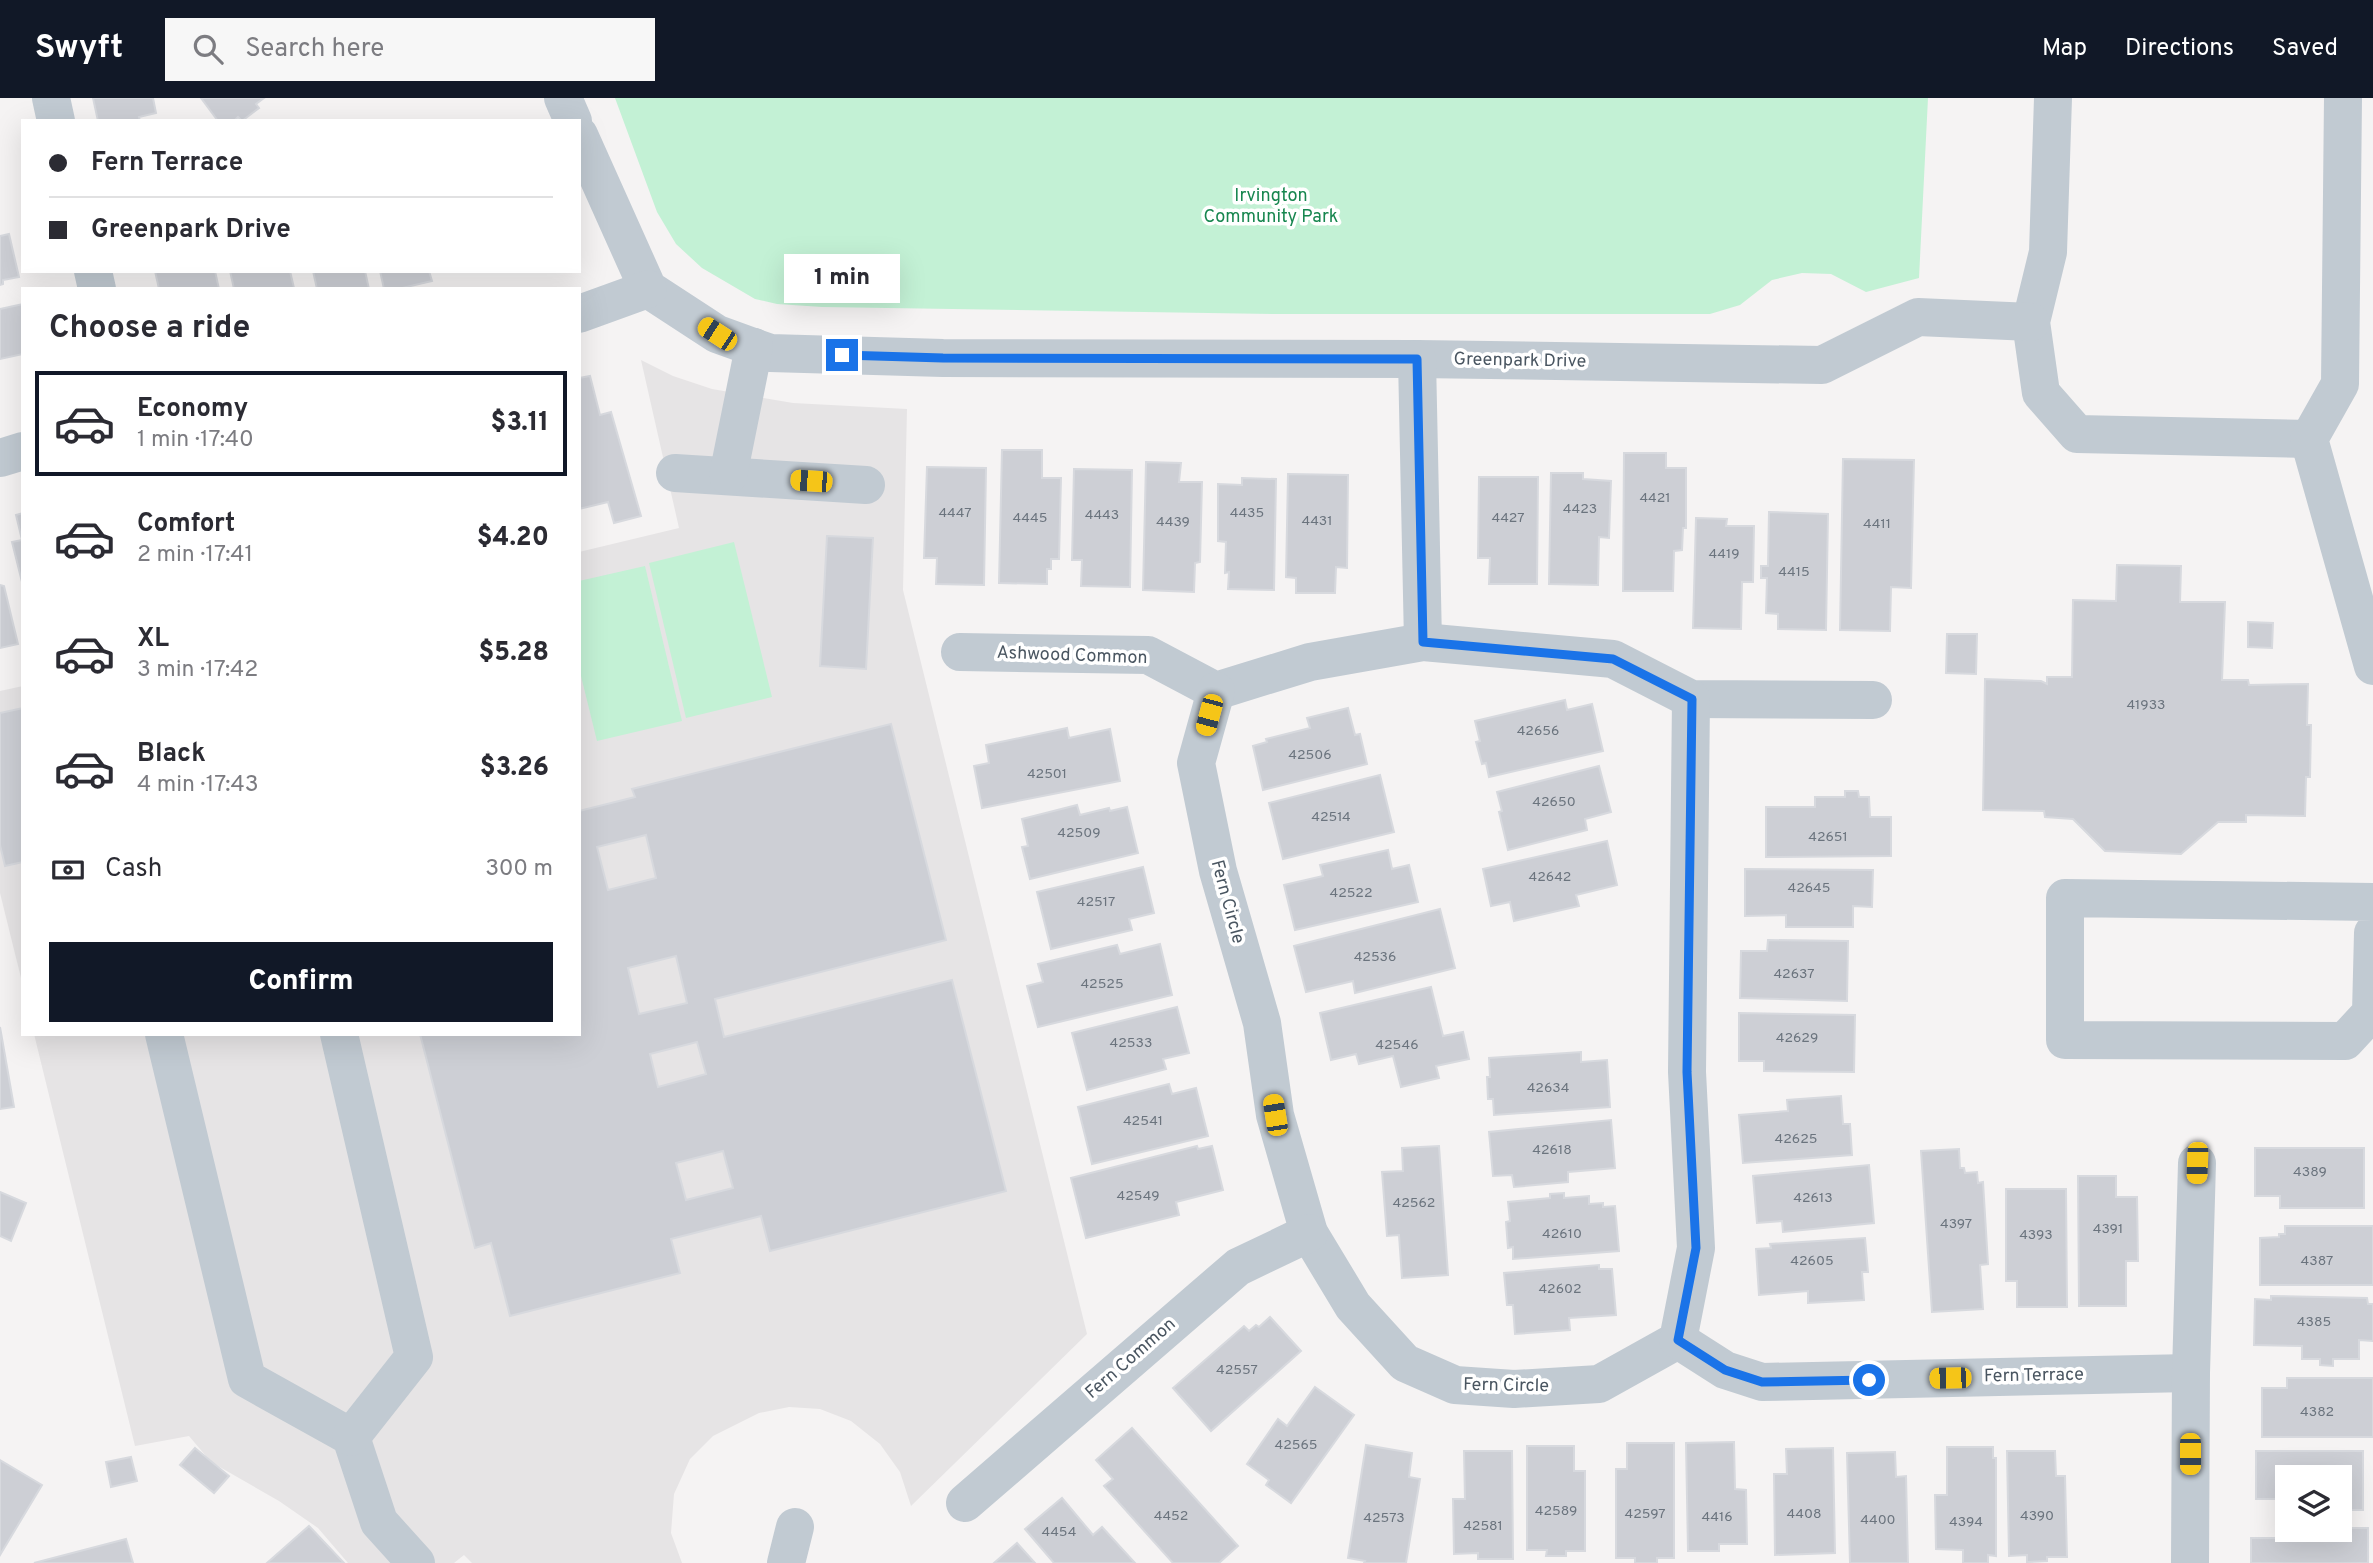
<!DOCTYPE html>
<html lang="en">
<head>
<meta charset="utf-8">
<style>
	body { margin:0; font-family:Overpass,sans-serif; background:#f7f7f7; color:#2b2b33; height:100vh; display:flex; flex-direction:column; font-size:26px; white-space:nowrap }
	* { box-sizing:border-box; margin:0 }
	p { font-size:23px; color:#7c7c81 }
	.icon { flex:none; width:38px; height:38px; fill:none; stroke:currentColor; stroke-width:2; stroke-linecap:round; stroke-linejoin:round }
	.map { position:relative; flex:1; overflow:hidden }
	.details { position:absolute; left:21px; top:189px; width:560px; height:749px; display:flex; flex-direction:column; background:#fff; border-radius:0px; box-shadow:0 7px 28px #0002 }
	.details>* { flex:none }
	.banner { position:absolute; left:21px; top:21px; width:560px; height:154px; border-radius:0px; box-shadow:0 7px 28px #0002; display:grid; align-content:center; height:154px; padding:0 28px; background:#fff }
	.buttons { position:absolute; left:2275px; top:1367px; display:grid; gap:14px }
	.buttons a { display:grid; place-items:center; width:77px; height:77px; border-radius:0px; background:#fff; box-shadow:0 7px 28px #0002; font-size:35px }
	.end { position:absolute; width:32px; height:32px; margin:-16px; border:9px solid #1a73e8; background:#fff; box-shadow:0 0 0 4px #fff }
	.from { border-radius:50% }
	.bubble { position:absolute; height:49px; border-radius:0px; background:#fff; box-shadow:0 7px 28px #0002; font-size:23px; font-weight:800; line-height:49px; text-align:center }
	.car { position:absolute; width:21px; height:42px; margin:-21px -10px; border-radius:9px; box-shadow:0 0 5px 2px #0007; background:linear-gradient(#f5c518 24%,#345 0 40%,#f5c518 0 76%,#345 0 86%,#f5c518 0) }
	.banner b { display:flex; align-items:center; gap:24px; height:66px; font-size:26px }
	.banner b+b { border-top:2px solid #e1e1e2 }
	.banner i { width:18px; height:18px; background:#2b2b33 }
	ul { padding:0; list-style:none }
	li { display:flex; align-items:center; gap:21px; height:105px; margin:0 14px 10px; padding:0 14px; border:4px solid transparent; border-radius:0px }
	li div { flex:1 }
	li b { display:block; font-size:26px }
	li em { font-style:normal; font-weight:800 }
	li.selected { border-color:#111827 }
	li>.icon { width:63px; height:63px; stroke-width:1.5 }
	h2 { padding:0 28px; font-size:32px; line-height:84px }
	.pay { display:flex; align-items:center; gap:18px; height:77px; padding:0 28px; font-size:26px }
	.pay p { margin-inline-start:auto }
	.button { display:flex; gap:14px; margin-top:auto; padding:14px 28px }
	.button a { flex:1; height:80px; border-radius:0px; background:#111827; color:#fff; font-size:28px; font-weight:800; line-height:80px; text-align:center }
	header { display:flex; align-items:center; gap:42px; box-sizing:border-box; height:98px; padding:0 35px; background:#111827; color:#fff }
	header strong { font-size:33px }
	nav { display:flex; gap:38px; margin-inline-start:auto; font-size:24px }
	.search { width:490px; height:63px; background:#f7f7f7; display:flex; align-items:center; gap:18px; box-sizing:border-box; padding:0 24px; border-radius:0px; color:#7c7c81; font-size:26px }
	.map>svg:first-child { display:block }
	.education { fill:#e6e4e5 }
	.green { fill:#c3f1d5 }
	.building { fill:#cdcfd5; stroke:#d7d9de; stroke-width:2; fill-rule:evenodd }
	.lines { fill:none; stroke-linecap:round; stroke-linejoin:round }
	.minor { stroke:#c1cad2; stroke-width:38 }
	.route { stroke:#1a73e8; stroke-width:9 }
	.labels { text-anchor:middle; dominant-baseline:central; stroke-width:7; stroke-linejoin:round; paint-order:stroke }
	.number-label { font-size:14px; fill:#6b747e }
	.park-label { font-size:18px; fill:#17864f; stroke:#fff }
	.street-label { font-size:18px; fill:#4a5661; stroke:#fff }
</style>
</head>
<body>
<header>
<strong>Swyft</strong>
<div class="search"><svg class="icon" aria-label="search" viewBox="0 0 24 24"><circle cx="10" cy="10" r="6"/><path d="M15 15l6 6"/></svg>Search here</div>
<nav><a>Map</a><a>Directions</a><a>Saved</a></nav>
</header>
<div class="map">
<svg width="2373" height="1465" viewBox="0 0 2373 1465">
	<rect width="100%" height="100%" fill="#f5f3f3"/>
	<g class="education">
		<path d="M641,262L673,278L712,291L793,305L907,311L903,492L1087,1236L911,1408L900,1374L880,1346L851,1323L820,1311L789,1309L759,1315L713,1338L690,1361L674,1396L671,1435L682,1465H472L464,1457L454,1465H348L318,1430L279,1403L211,1364L189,1338L135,1348L34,936H579V454L679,430Z"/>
		<path d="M23,588V888L0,795V593Z"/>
	</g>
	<g class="green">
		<path d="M615,0H1928L1919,180L1866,194L1831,176L1802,175L1772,182L1740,207L1710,216H1275L822,209L777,206L755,201L702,170L676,146L657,114Z"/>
		<path d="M734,444L772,599L686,620L649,465Z"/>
		<path d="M645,468L682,623L597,643L579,570V483Z"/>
	</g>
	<g class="building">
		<path d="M93,0H153L156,15L139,19L140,23H98Z"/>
		<path d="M201,0H264L256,6L259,10L242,23L238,19L234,23H218Z"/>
		<path d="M9,136L19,179L3,182V186L0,187V138Z"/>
		<path d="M155,173H215L219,191H159Z"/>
		<path d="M230,173H290L294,190L234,191Z"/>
		<path d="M313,173H365L369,191H317Z"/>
		<path d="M380,173H429L432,183L398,191H384Z"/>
		<path d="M23,206V256L0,261V211Z"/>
		<path d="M590,278L600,317L611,314L641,418L614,425L608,404L579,411V280Z"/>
		<path d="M1002,352H1042V380H1061L1059,461H1051V471H1047V486L999,485Z"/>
		<path d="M1624,355H1666V370H1686V430H1683L1682,452L1674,453L1673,493H1623Z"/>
		<path d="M1843,361L1914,362L1911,490L1891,489L1890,533L1840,532Z"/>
		<path d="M1146,364L1181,365L1179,384H1202L1200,464L1195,465L1194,494L1143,492Z"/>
		<path d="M927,369L986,370L984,487L936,486L937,460H924Z"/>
		<path d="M1074,371L1132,372L1130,489L1081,488L1082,462H1072Z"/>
		<path d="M1551,375H1583V381L1611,383L1609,440L1599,439L1598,487L1549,486Z"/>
		<path d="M1288,376L1348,377L1347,470L1336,469L1335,495H1296V480L1286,479Z"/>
		<path d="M1479,379H1538L1537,486H1489L1490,460H1478Z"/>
		<path d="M1242,380L1276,381L1274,492L1228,491L1229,474L1225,475L1226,444L1218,443V386L1242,387Z"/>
		<path d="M1769,414L1828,416L1826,532L1778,531V516L1766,515L1767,480H1761V468H1768Z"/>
		<path d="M23,415V488L12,444L22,442L16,417Z"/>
		<path d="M1696,420L1727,421L1726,428H1754L1753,484H1742L1741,531L1693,530Z"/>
		<path d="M827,438L873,440L866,571L820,568Z"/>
		<path d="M2117,467L2181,468L2180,504H2225L2222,582H2248L2249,587L2308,586L2307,627H2311L2310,679H2306L2305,718L2246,717V724H2218L2181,756L2105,753L2073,721L2045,719L2044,713L1983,712L1985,581L2041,583L2047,586V579H2072L2073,502L2116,503Z"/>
		<path d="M0,487L4,488L18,546L0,550Z"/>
		<path d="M2248,524L2273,525L2272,550L2248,549Z"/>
		<path d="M1947,536H1977L1976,576L1946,575Z"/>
		<path d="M1565,602L1567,612L1592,606L1603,653L1489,679L1486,665L1482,666L1476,644L1480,643L1475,623Z"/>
		<path d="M23,610V764L5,768L0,747V615Z"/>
		<path d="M1348,610L1355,637L1360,636L1367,666L1263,692L1253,648L1267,644L1266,641L1310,630L1307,620Z"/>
		<path d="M891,626L946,842L715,901L724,939L952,882L1006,1093L770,1153L761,1118L671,1141L680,1175L510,1218L491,1145L475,1150L420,936H579V713L635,699L632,691ZM646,737L656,780L608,792L597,749ZM676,858L687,905L639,916L628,870ZM697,944L706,976L658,989L650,956ZM723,1053L733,1090L686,1102L676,1065Z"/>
		<path d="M1067,630L1069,640L1110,631L1120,683L982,710L974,668L989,665L986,647Z"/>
		<path d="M1599,668L1611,714L1585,721L1587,732L1508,752L1499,714L1502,713L1497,694Z"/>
		<path d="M1380,677L1394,734L1283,761L1269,705Z"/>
		<path d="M1845,693H1858L1859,699H1869L1870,719H1891V758L1766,759V709H1815V699H1845Z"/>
		<path d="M1077,707L1080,717L1109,710L1110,713L1127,709L1138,755L1030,781L1022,749L1028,748L1022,721Z"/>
		<path d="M1607,743L1617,787L1576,797L1579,808L1514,823L1510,804L1491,808L1483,771Z"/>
		<path d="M1388,752L1392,771L1409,767L1418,804L1295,832L1284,787L1323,778L1320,767Z"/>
		<path d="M1143,769L1154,815L1129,821L1132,832L1051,851L1037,794Z"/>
		<path d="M1745,771L1873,772L1872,809L1853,808V829H1786V817L1745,818Z"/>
		<path d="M1440,811L1455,870L1355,895L1353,883L1306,894L1294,848Z"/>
		<path d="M1768,842L1848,843L1847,903L1740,900L1741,853H1767Z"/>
		<path d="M1160,846L1172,897L1038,929L1027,888L1043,884L1038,866L1117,847L1120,856Z"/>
		<path d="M1431,889L1443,938L1463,934L1469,961L1436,968L1439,980L1401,989L1393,958L1359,966L1356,956L1331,962L1320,915Z"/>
		<path d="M1177,909L1189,955L1163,961L1166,971L1087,992L1072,935Z"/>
		<path d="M1739,915L1855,917L1854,974L1764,973V963H1739Z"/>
		<path d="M0,929L14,1009L0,1011Z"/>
		<path d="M1581,954V964L1607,962L1610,1009L1494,1017L1493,1001H1488L1487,979H1490L1489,960Z"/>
		<path d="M1169,986L1172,996L1196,990L1208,1038L1092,1066L1078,1009Z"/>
		<path d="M1841,998L1843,1026H1850L1852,1057L1743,1065L1739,1017L1788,1013L1787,1002Z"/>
		<path d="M1611,1022L1615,1070L1568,1074V1084L1514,1089L1512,1077L1493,1078L1489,1034Z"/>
		<path d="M1197,1048L1198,1051L1212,1048L1223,1092L1176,1104L1179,1117L1086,1140L1071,1080Z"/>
		<path d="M1439,1048L1448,1177L1402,1180L1399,1137L1387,1138L1382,1074L1403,1073L1402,1050Z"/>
		<path d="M2255,1050H2364V1110H2280V1098H2255Z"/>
		<path d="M1959,1051L1960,1070H1964L1965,1075L1977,1074L1978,1085L1983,1084L1988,1166L1980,1167L1983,1211L1932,1214L1921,1053Z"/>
		<path d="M1869,1067L1874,1125L1783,1134L1782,1123L1757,1125L1753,1078Z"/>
		<path d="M2078,1078H2116V1099H2137L2138,1163H2126V1208H2079Z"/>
		<path d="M2006,1091H2066L2067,1209H2017V1183H2006Z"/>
		<path d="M0,1094L26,1105L11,1143L0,1138Z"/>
		<path d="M1564,1095V1100L1589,1098V1106L1603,1105V1109L1615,1108L1619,1153L1513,1161V1149L1508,1150L1506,1124L1510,1123L1508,1104L1550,1100V1096Z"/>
		<path d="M2285,1128H2373V1187H2260V1140L2279,1139V1136H2285Z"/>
		<path d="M1865,1140L1868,1174H1862L1864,1202L1808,1205V1193L1759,1197L1756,1151L1771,1150L1770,1146Z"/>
		<path d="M1599,1167V1171H1612L1616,1217L1569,1220L1570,1232L1515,1236L1513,1207H1507L1504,1175Z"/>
		<path d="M2271,1198L2367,1200L2368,1206H2373V1243L2359,1242V1261H2333V1268L2320,1267V1261H2302V1248L2254,1247L2255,1201L2271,1202Z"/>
		<path d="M1270,1219L1301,1253L1211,1333L1173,1290L1244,1228L1249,1233L1256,1227L1259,1229Z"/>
		<path d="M2287,1280H2373V1339H2262V1290H2287Z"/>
		<path d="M1315,1289L1354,1317L1291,1405L1266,1387L1269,1382L1247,1366L1278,1321L1287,1328Z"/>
		<path d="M1132,1330L1238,1448L1219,1465H1173L1104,1388L1113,1381L1096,1362Z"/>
		<path d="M1734,1344L1735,1391L1746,1392L1747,1446H1719V1453H1688L1686,1345Z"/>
		<path d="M1627,1345H1674V1460H1657V1465H1635V1460H1616V1371H1627Z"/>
		<path d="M1366,1347L1412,1355L1409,1379L1420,1381L1406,1465H1364L1365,1463L1348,1460Z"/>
		<path d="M1527,1348H1574V1373H1585V1453H1566V1458H1546L1547,1452H1527Z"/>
		<path d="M1947,1349H1993V1360H1996V1458L1988,1457V1465H1963V1452L1936,1451L1935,1397H1947Z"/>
		<path d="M195,1350L229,1378L214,1395L180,1367Z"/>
		<path d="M1833,1350L1835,1455L1775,1457L1774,1376H1787L1786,1351Z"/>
		<path d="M1464,1353H1512L1513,1461H1478V1455L1454,1456L1453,1401H1465Z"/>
		<path d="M2007,1353H2055L2056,1378H2065L2067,1459H2047V1463L2027,1464V1457L2009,1458Z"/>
		<path d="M2256,1353H2363V1412H2340V1379H2287V1401H2256Z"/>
		<path d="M1895,1354L1896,1379L1906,1378L1908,1465H1850L1847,1355Z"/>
		<path d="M131,1359L137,1383L111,1389L106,1364Z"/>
		<path d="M0,1362L42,1387L0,1457Z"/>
		<path d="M1062,1400L1093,1437L1102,1429L1135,1465H1054L1025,1431Z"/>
		<path d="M309,1428L344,1465H267Z"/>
		<path d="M2276,1430H2368V1465H2251V1440H2276Z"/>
		<path d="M126,1441L133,1465H34Z"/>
		<path d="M1017,1445L1035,1465H994Z"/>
	</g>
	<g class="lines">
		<g class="minor">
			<path d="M51,0L56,23"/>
			<path d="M563,0L573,23"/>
			<path d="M2053,0L2048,154L2031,224L2041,295L2077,336L2309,341"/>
			<path d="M2343,0L2340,286L2309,341L2373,568"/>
			<path d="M579,37L648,191L717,236L770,255L943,260L1417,261L1822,267L1918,219L2031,224"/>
			<path d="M93,173L97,191"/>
			<path d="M579,216L648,191"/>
			<path d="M1417,261L1423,544"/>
			<path d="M0,360L23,353"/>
			<path d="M675,375L866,387"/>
			<path d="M728,378L754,249"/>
			<path d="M960,554L1148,557L1216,593L1310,564L1423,544L1613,561L1691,601L1873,602"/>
			<path d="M1216,593L1196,665L1218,773L1262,925L1275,1017L1309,1135L1353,1208L1405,1265L1455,1287L1514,1291L1599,1286L1678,1242L1696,1150L1687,974L1691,601"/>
			<path d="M2373,804L2065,800V942L2345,943L2371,915L2373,835"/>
			<path d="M164,936L247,1281L351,1339L379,1424L416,1465"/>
			<path d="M339,936L414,1259L351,1339"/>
			<path d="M1678,1242L1725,1272L1762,1284L2191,1275"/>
			<path d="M965,1405L1238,1169L1309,1135"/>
			<path d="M786,1465L795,1429"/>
			<path d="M2190,1465L2191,1275L2197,1065"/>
		</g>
	</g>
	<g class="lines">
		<path class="route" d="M842,257L943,260L1417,261L1423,544L1613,561L1692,601L1687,974L1696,1150L1678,1242L1725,1272L1762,1284L1869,1282"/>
	</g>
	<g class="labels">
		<g class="number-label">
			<text x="1655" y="400">4421</text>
			<text x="1580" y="411">4423</text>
			<text x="955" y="415">4447</text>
			<text x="1247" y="415">4435</text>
			<text x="1102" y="417">4443</text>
			<text x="1030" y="420">4445</text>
			<text x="1508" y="420">4427</text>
			<text x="1317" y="423">4431</text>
			<text x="1173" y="424">4439</text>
			<text x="1877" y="426">4411</text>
			<text x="1724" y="456">4419</text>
			<text x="1794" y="474">4415</text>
			<text x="2146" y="607">41933</text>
			<text x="1538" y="633">42656</text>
			<text x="1310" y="657">42506</text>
			<text x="1047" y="676">42501</text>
			<text x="1554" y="704">42650</text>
			<text x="1331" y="719">42514</text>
			<text x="1079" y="735">42509</text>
			<text x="1828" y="739">42651</text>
			<text x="1550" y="779">42642</text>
			<text x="1809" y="790">42645</text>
			<text x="1351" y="795">42522</text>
			<text x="1096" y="804">42517</text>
			<text x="1375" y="859">42536</text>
			<text x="1794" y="876">42637</text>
			<text x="1102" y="886">42525</text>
			<text x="1797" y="940">42629</text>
			<text x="1131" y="945">42533</text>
			<text x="1397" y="947">42546</text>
			<text x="1548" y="990">42634</text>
			<text x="1143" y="1023">42541</text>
			<text x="1796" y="1041">42625</text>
			<text x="1552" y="1052">42618</text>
			<text x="2310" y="1074">4389</text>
			<text x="1138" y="1098">42549</text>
			<text x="1813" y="1100">42613</text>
			<text x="1414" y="1105">42562</text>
			<text x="1956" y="1126">4397</text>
			<text x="2108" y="1131">4391</text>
			<text x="1562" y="1136">42610</text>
			<text x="2036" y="1137">4393</text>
			<text x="1812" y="1163">42605</text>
			<text x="2317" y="1163">4387</text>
			<text x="1560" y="1191">42602</text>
			<text x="2314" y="1224">4385</text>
			<text x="1237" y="1272">42557</text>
			<text x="2317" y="1314">4382</text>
			<text x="1296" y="1347">42565</text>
			<text x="1556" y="1413">42589</text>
			<text x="1645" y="1416">42597</text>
			<text x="1804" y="1416">4408</text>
			<text x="1171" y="1418">4452</text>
			<text x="2037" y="1418">4390</text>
			<text x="1717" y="1419">4416</text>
			<text x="1384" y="1420">42573</text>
			<text x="1878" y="1422">4400</text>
			<text x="1966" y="1424">4394</text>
			<text x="1483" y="1428">42581</text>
			<text x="1059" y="1434">4454</text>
		</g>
		<g class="park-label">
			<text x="1271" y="98">Irvington<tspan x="1271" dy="21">Community Park</tspan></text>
		</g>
		<g class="street-label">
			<text transform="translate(1520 263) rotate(1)">Greenpark Drive</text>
			<text transform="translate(1072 558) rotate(2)">Ashwood Common</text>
			<text transform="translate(1227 804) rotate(75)">Fern Circle</text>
			<text transform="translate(1131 1261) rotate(-41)">Fern Common</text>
			<text transform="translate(2034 1278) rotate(-1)">Fern Terrace</text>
			<text transform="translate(1506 1288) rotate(1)">Fern Circle</text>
		</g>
	</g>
</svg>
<div class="buttons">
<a><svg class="icon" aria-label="layers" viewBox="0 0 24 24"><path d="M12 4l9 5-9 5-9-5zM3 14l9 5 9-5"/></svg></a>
</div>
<i class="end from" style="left:1869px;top:1282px"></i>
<i class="end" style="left:842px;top:257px"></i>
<div class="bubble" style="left:784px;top:156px;width:116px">1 min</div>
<i class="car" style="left:717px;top:236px;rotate:303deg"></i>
<i class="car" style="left:811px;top:383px;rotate:274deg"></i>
<i class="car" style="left:1209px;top:617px;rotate:195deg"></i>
<i class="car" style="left:1275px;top:1017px;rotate:351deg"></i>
<i class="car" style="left:2197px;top:1065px;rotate:182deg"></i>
<i class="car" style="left:1950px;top:1280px;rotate:269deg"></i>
<i class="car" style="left:2190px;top:1356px;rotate:180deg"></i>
<div class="banner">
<b><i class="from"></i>Fern Terrace</b>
<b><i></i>Greenpark Drive</b>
</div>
<section class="details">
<h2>Choose a ride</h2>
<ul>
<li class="selected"><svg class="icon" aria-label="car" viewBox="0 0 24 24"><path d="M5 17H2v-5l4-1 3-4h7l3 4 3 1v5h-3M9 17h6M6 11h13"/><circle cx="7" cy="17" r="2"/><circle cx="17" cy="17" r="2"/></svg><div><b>Economy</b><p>1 min · 17:40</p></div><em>$3.11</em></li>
<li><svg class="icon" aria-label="car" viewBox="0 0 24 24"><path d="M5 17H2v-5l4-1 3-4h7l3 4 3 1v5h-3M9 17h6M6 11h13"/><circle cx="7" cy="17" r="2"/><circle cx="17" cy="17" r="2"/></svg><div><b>Comfort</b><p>2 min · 17:41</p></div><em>$4.20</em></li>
<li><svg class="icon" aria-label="car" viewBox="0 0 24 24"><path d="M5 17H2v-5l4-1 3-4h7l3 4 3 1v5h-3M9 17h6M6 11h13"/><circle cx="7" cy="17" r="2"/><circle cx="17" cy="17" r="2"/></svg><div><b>XL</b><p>3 min · 17:42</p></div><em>$5.28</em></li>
<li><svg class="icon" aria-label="car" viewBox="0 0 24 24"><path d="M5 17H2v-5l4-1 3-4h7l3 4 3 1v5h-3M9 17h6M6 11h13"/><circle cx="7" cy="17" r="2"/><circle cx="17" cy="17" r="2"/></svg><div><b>Black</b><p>4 min · 17:43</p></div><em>$3.26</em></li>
</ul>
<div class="pay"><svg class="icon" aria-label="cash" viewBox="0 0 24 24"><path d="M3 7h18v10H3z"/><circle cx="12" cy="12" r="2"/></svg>Cash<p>300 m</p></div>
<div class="button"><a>Confirm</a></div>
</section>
</div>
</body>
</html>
